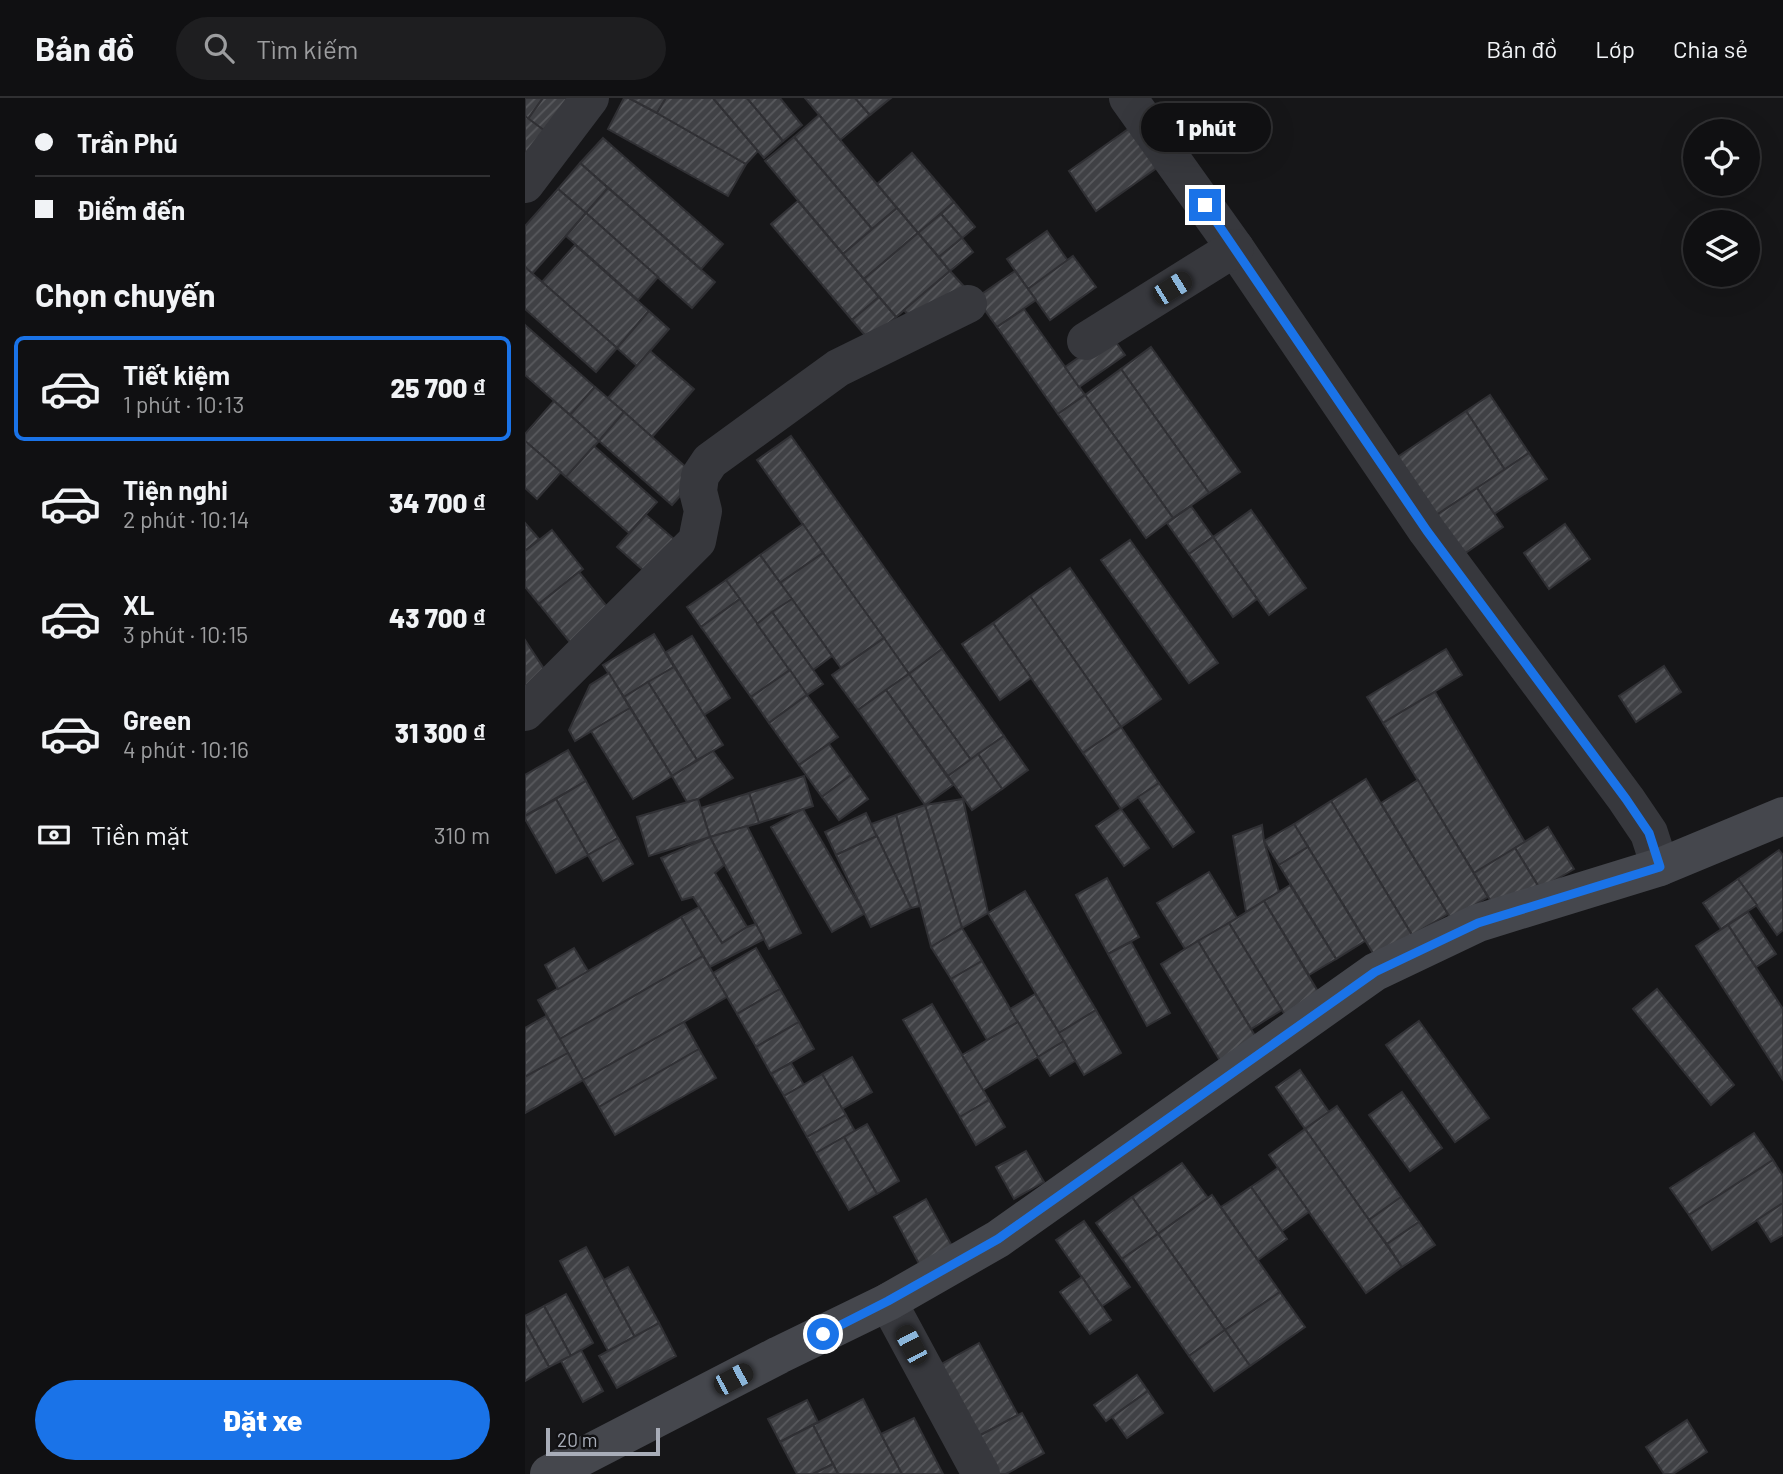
<!DOCTYPE html>
<html lang="vi">
<head>
<meta charset="utf-8">
<style>
	body { margin:0; font-family:Barlow,sans-serif; background:#1e1e20; color:#f1f3f6; height:100vh; display:flex; flex-direction:column; font-size:26px; white-space:nowrap }
	* { box-sizing:border-box; margin:0 }
	p { font-size:23px; color:#9c9d9f }
	.icon { flex:none; width:38px; height:38px; fill:none; stroke:currentColor; stroke-width:2; stroke-linecap:round; stroke-linejoin:round }
	.map { position:relative; flex:1; overflow:hidden }
	.sheet { display:flex; flex-direction:column; background:#101012; width:525px }
	.sheet>* { flex:none }
	.hud { display:grid; align-content:center; height:154px; padding:0 35px; background:#101012 }
	.tools { position:absolute; left:1158px; top:21px; display:grid; gap:14px }
	.tools a { display:grid; place-items:center; width:77px; height:77px; border-radius:50%; background:#101012; box-shadow:0 7px 28px #0002,0 0 0 2px #303032; font-size:35px }
	.scale { position:absolute; left:21px; bottom:18px; width:114px; box-sizing:border-box; padding-left:7px; border:4px solid #a8adb8; border-top:0; font-size:19px; line-height:24px; white-space:nowrap; color:#a8adb8; -webkit-text-stroke:5px #111113; paint-order:stroke }
	.end { position:absolute; width:32px; height:32px; margin:-16px; border:9px solid #1a73e8; background:#fff; box-shadow:0 0 0 4px #fff }
	.from { border-radius:50% }
	.bubble { position:absolute; height:49px; border-radius:24px; background:#101012; box-shadow:0 7px 28px #0002,0 0 0 2px #303032; font-size:23px; font-weight:800; line-height:49px; text-align:center }
	.car { position:absolute; width:21px; height:42px; margin:-21px -10px; border-radius:9px; box-shadow:0 0 5px 2px #0007; background:linear-gradient(#222 24%,#8ab4d8 0 40%,#222 0 76%,#8ab4d8 0 86%,#222 0) }
	.hud b { display:flex; align-items:center; gap:24px; height:66px; font-size:26px }
	.hud b+b { border-top:2px solid #303032 }
	.hud i { width:18px; height:18px; background:#f1f3f6 }
	ul { padding:0; list-style:none }
	li { display:flex; align-items:center; gap:21px; height:105px; margin:0 14px 10px; padding:0 21px; border:4px solid transparent; border-radius:10px }
	li div { flex:1 }
	li b { display:block; font-size:26px }
	li em { font-style:normal; font-weight:800 }
	li.selected { border-color:#1a73e8 }
	li>.icon { width:63px; height:63px; stroke-width:1.5 }
	h2 { padding:0 35px; font-size:32px; line-height:84px }
	.pay { display:flex; align-items:center; gap:18px; height:77px; padding:0 35px; font-size:26px }
	.pay p { margin-inline-start:auto }
	.cta { display:flex; gap:14px; margin-top:auto; padding:14px 35px }
	.cta a { flex:1; height:80px; border-radius:42px; background:#1a73e8; color:#fff; font-size:28px; font-weight:800; line-height:80px; text-align:center }
	header { display:flex; align-items:center; gap:42px; box-sizing:border-box; height:98px; padding:0 35px; background:#101012; border-bottom:2px solid #303032 }
	header strong { font-size:33px }
	nav { display:flex; gap:38px; margin-inline-start:auto; font-size:24px }
	.search { width:490px; height:63px; background:#1e1e20; display:flex; align-items:center; gap:18px; box-sizing:border-box; padding:0 24px; border-radius:38px; color:#9c9d9f; font-size:26px }
	main { display:flex; flex:1; min-height:0 }
	.map>svg:first-child { display:block }
	.building { fill:url(#building-hatch); stroke:#303034; stroke-width:2 }
	.lines { fill:none; stroke-linecap:round; stroke-linejoin:round }
	.street { stroke:#37383d; stroke-width:38 }
	.secondary { stroke:#45474d; stroke-width:38 }
	.route { stroke:#1a73e8; stroke-width:9 }
</style>
</head>
<body>
<header>
<strong>Bản đồ</strong>
<div class="search"><svg class="icon" aria-label="search" viewBox="0 0 24 24"><circle cx="10" cy="10" r="6"/><path d="M15 15l6 6"/></svg>Tìm kiếm</div>
<nav><a>Bản đồ</a><a>Lớp</a><a>Chia sẻ</a></nav>
</header>
<main>
<section class="sheet">
<div class="hud">
<b><i class="from"></i>Trần Phú</b>
<b><i></i>Điểm đến</b>
</div>
<h2>Chọn chuyến</h2>
<ul>
<li class="selected"><svg class="icon" aria-label="car" viewBox="0 0 24 24"><path d="M5 17H2v-5l4-1 3-4h7l3 4 3 1v5h-3M9 17h6M6 11h13"/><circle cx="7" cy="17" r="2"/><circle cx="17" cy="17" r="2"/></svg><div><b>Tiết kiệm</b><p>1 phút · 10:13</p></div><em>25 700 ₫</em></li>
<li><svg class="icon" aria-label="car" viewBox="0 0 24 24"><path d="M5 17H2v-5l4-1 3-4h7l3 4 3 1v5h-3M9 17h6M6 11h13"/><circle cx="7" cy="17" r="2"/><circle cx="17" cy="17" r="2"/></svg><div><b>Tiện nghi</b><p>2 phút · 10:14</p></div><em>34 700 ₫</em></li>
<li><svg class="icon" aria-label="car" viewBox="0 0 24 24"><path d="M5 17H2v-5l4-1 3-4h7l3 4 3 1v5h-3M9 17h6M6 11h13"/><circle cx="7" cy="17" r="2"/><circle cx="17" cy="17" r="2"/></svg><div><b>XL</b><p>3 phút · 10:15</p></div><em>43 700 ₫</em></li>
<li><svg class="icon" aria-label="car" viewBox="0 0 24 24"><path d="M5 17H2v-5l4-1 3-4h7l3 4 3 1v5h-3M9 17h6M6 11h13"/><circle cx="7" cy="17" r="2"/><circle cx="17" cy="17" r="2"/></svg><div><b>Green</b><p>4 phút · 10:16</p></div><em>31 300 ₫</em></li>
</ul>
<div class="pay"><svg class="icon" aria-label="cash" viewBox="0 0 24 24"><path d="M3 7h18v10H3z"/><circle cx="12" cy="12" r="2"/></svg>Tiền mặt<p>310 m</p></div>
<div class="cta"><a>Đặt xe</a></div>
</section>
<div class="map">
<svg width="1258" height="1376" viewBox="0 0 1258 1376">
	<defs>
		<pattern id="building-hatch" width="6" height="6" patternUnits="userSpaceOnUse" patternTransform="scale(1.75)"><rect width="6" height="6" fill="#404145"/><path d="M-1 1l2-2M0 6l6-6M5 7l2-2" fill="none" stroke="#595a5e"/></pattern>
	</defs>
	<rect width="100%" height="100%" fill="#161618"/>
	<g class="building">
		<path d="M0,0H18L3,21L0,19Z"/>
		<path d="M18,0H40L47,5L24,36L3,21Z"/>
		<path d="M99,0H104L132,15L221,66L203,98L83,31Z"/>
		<path d="M104,0H141L132,15Z"/>
		<path d="M141,0H188L233,53L221,66L132,15Z"/>
		<path d="M188,0H222L258,43L239,60Z"/>
		<path d="M222,0H255L277,27L258,43Z"/>
		<path d="M280,0H330L345,17L315,42Z"/>
		<path d="M330,0H366L345,17Z"/>
		<path d="M294,17L372,110L347,131L269,39Z"/>
		<path d="M0,18L24,36L0,61Z"/>
		<path d="M609,27L636,67L571,113L544,73Z"/>
		<path d="M269,39L347,131L318,156L240,63Z"/>
		<path d="M78,40L198,146L176,171L55,65Z"/>
		<path d="M387,55L429,104L393,135L352,86Z"/>
		<path d="M55,65L83,90L61,115L33,91Z"/>
		<path d="M83,90L190,184L167,210L61,115Z"/>
		<path d="M33,91L61,115L7,176L0,169V128Z"/>
		<path d="M273,103L354,199L327,222L246,126Z"/>
		<path d="M429,104L450,129L437,140L416,116Z"/>
		<path d="M372,110L393,135L339,181L318,156Z"/>
		<path d="M61,115L133,179L113,202L41,138Z"/>
		<path d="M416,116L437,140L414,159L393,135Z"/>
		<path d="M522,133L543,163L503,191L482,161Z"/>
		<path d="M393,135L425,173L371,219L339,181Z"/>
		<path d="M437,140L448,154L425,173L414,159Z"/>
		<path d="M50,147L124,213L92,250L17,184Z"/>
		<path d="M548,158L571,189L525,222L503,191Z"/>
		<path d="M0,169L92,250L71,274L0,211Z"/>
		<path d="M425,173L444,194L389,224L379,212Z"/>
		<path d="M490,173L511,202L472,229L451,200Z"/>
		<path d="M354,199L371,219L344,242L327,222Z"/>
		<path d="M499,211L560,297L533,316L472,229Z"/>
		<path d="M124,213L144,231L112,268L92,250Z"/>
		<path d="M0,227L70,289L45,317L0,277Z"/>
		<path d="M586,237L600,257L554,289L540,269Z"/>
		<path d="M626,249L715,374L684,395L596,271Z"/>
		<path d="M125,253L169,291L127,339L83,300Z"/>
		<path d="M596,271L684,395L648,420L560,297Z"/>
		<path d="M70,289L99,314L74,343L45,317Z"/>
		<path d="M560,297L648,420L621,440L533,316Z"/>
		<path d="M965,297L1004,355L980,372L941,313Z"/>
		<path d="M29,303L74,343L41,379L0,343V336Z"/>
		<path d="M941,313L980,372L910,418L871,360Z"/>
		<path d="M99,314L172,379L147,407L74,343Z"/>
		<path d="M266,338L417,551L384,576L232,362Z"/>
		<path d="M0,343L36,374L12,401L0,390Z"/>
		<path d="M69,348L132,404L104,435L41,379Z"/>
		<path d="M1004,355L1022,381L969,416L952,390Z"/>
		<path d="M952,390L978,429L936,458L910,418Z"/>
		<path d="M666,408L688,439L664,456L642,425Z"/>
		<path d="M726,412L781,490L744,517L688,439Z"/>
		<path d="M121,417L156,447L127,480L92,449Z"/>
		<path d="M0,425L14,441L0,453Z"/>
		<path d="M278,426L298,455L255,485L235,457Z"/>
		<path d="M1040,426L1065,461L1024,491L999,455Z"/>
		<path d="M27,432L58,471L14,506L0,489V453Z"/>
		<path d="M688,439L732,501L708,519L664,456Z"/>
		<path d="M605,442L693,565L664,585L576,462Z"/>
		<path d="M298,455L359,540L316,570L255,485Z"/>
		<path d="M235,457L267,501L232,526L201,482Z"/>
		<path d="M545,470L636,601L596,629L505,498Z"/>
		<path d="M54,474L88,516L48,548L14,506Z"/>
		<path d="M201,482L215,501L176,529L162,509Z"/>
		<path d="M505,498L596,629L558,655L468,525Z"/>
		<path d="M215,501L265,572L226,599L176,529Z"/>
		<path d="M267,501L307,558L288,572L247,514Z"/>
		<path d="M247,514L298,586L282,597L232,526Z"/>
		<path d="M468,525L506,580L475,602L437,546Z"/>
		<path d="M129,536L149,569L99,599L78,567Z"/>
		<path d="M167,538L205,600L179,617L141,554Z"/>
		<path d="M359,540L384,576L333,612L307,577Z"/>
		<path d="M0,542L27,583L0,598Z"/>
		<path d="M417,551L479,638L446,662L384,576Z"/>
		<path d="M921,551L937,577L858,625L842,599Z"/>
		<path d="M1139,568L1156,594L1111,624L1094,598Z"/>
		<path d="M149,569L198,647L172,662L123,584Z"/>
		<path d="M265,572L282,597L244,625L226,599Z"/>
		<path d="M84,575L105,610L50,643L44,632L65,587Z"/>
		<path d="M384,576L446,662L423,678L361,592Z"/>
		<path d="M123,584L172,662L147,678L99,599Z"/>
		<path d="M361,592L428,687L400,707L333,612Z"/>
		<path d="M910,594L1000,744L949,775L858,625Z"/>
		<path d="M282,597L313,639L274,667L244,625Z"/>
		<path d="M105,610L147,678L108,701L66,633Z"/>
		<path d="M596,629L634,685L596,711L558,655Z"/>
		<path d="M479,638L503,672L477,691L453,656Z"/>
		<path d="M304,646L326,677L297,699L274,667Z"/>
		<path d="M43,652L61,683L0,718V677Z"/>
		<path d="M188,653L208,680L173,701L162,704L147,678Z"/>
		<path d="M453,656L477,691L447,712L423,678Z"/>
		<path d="M326,677L343,701L314,722L297,699Z"/>
		<path d="M279,678L288,708L234,725L224,695Z"/>
		<path d="M841,681L923,816L887,837L806,703Z"/>
		<path d="M893,682L963,799L926,821L856,705Z"/>
		<path d="M61,683L93,740L63,757L31,701Z"/>
		<path d="M634,685L669,734L648,749L613,699Z"/>
		<path d="M224,695L234,725L185,739L176,710Z"/>
		<path d="M31,701L63,757L31,775L0,721V718Z"/>
		<path d="M173,701L185,739L124,758L112,719Z"/>
		<path d="M438,701L463,815L437,830L400,707Z"/>
		<path d="M806,703L887,837L851,860L769,726Z"/>
		<path d="M400,707L437,830L406,849L371,717Z"/>
		<path d="M278,711L339,816L307,834L246,729Z"/>
		<path d="M596,711L624,750L599,768L571,728Z"/>
		<path d="M341,715L352,738L311,757L300,734Z"/>
		<path d="M371,717L395,808L386,810L346,726Z"/>
		<path d="M769,726L783,749L754,767L739,743Z"/>
		<path d="M737,727L739,743L754,794L721,814L708,738Z"/>
		<path d="M222,728L276,835L244,851L185,739Z"/>
		<path d="M1023,729L1049,771L1015,791L990,750Z"/>
		<path d="M352,738L386,810L346,829L311,757Z"/>
		<path d="M185,739L199,767L190,775L222,829L197,845L168,799L157,802L136,760Z"/>
		<path d="M93,740L108,766L78,783L63,757Z"/>
		<path d="M783,749L840,843L811,861L754,767Z"/>
		<path d="M990,750L1015,791L974,817L949,775Z"/>
		<path d="M1254,752L1258,757V832L1252,837L1213,781Z"/>
		<path d="M684,774L712,820L660,851L632,805Z"/>
		<path d="M582,780L614,839L583,856L551,797Z"/>
		<path d="M1213,781L1232,807L1196,831L1178,805Z"/>
		<path d="M765,787L811,861L784,877L739,803Z"/>
		<path d="M500,793L571,912L534,935L463,815Z"/>
		<path d="M739,803L798,902L763,922L704,825Z"/>
		<path d="M174,809L197,845L222,829L231,826L239,841L185,869L156,819Z"/>
		<path d="M1223,814L1251,856L1231,869L1203,827Z"/>
		<path d="M156,819L178,858L35,941L13,902Z"/>
		<path d="M704,825L757,912L726,931L673,843Z"/>
		<path d="M1203,827L1258,911V982L1171,848Z"/>
		<path d="M437,830L457,863L426,881L406,849Z"/>
		<path d="M673,843L735,946L699,969L636,866Z"/>
		<path d="M606,844L645,915L622,928L583,856Z"/>
		<path d="M49,850L63,873L33,891L20,867Z"/>
		<path d="M231,850L255,891L212,916L188,875Z"/>
		<path d="M178,858L202,899L58,982L35,941Z"/>
		<path d="M457,863L493,924L462,942L426,881Z"/>
		<path d="M255,891L274,924L231,949L212,916Z"/>
		<path d="M1132,891L1209,987L1186,1007L1108,911Z"/>
		<path d="M510,896L539,943L513,959L485,911Z"/>
		<path d="M407,906L464,1002L435,1019L378,922Z"/>
		<path d="M571,912L596,955L559,977L534,935Z"/>
		<path d="M21,918L43,955L0,979V930Z"/>
		<path d="M894,923L964,1020L930,1044L861,947Z"/>
		<path d="M159,924L174,951L74,1009L58,982Z"/>
		<path d="M274,924L289,951L246,976L231,949Z"/>
		<path d="M493,924L513,959L458,992L437,957Z"/>
		<path d="M539,943L550,963L525,978L513,959Z"/>
		<path d="M174,951L191,980L90,1037L74,1009Z"/>
		<path d="M43,955L58,982L0,1015V979Z"/>
		<path d="M327,959L347,994L317,1011L297,976Z"/>
		<path d="M266,965L279,987L259,998L246,976Z"/>
		<path d="M775,972L804,1014L780,1031L751,989Z"/>
		<path d="M297,976L321,1017L282,1039L259,998Z"/>
		<path d="M877,994L917,1050L885,1073L844,1017Z"/>
		<path d="M464,1002L480,1029L451,1047L435,1019Z"/>
		<path d="M812,1008L876,1099L844,1122L780,1031Z"/>
		<path d="M321,1017L330,1033L291,1055L282,1039Z"/>
		<path d="M342,1026L374,1083L352,1096L319,1039Z"/>
		<path d="M780,1031L877,1169L841,1195L744,1057Z"/>
		<path d="M1229,1035L1248,1062L1164,1117L1145,1090Z"/>
		<path d="M319,1039L352,1096L324,1112L291,1055Z"/>
		<path d="M501,1053L519,1084L489,1101L471,1069Z"/>
		<path d="M1248,1062L1258,1078V1105L1187,1152L1164,1117Z"/>
		<path d="M657,1065L683,1100L633,1136L607,1099Z"/>
		<path d="M753,1070L784,1114L757,1133L726,1089Z"/>
		<path d="M726,1089L762,1141L733,1162L696,1109Z"/>
		<path d="M687,1097L755,1194L700,1232L633,1136Z"/>
		<path d="M607,1099L633,1136L597,1161L571,1125Z"/>
		<path d="M876,1099L894,1124L862,1146L844,1122Z"/>
		<path d="M401,1101L432,1157L399,1175L369,1119Z"/>
		<path d="M1258,1105V1137L1246,1144L1232,1122Z"/>
		<path d="M559,1123L605,1189L577,1208L531,1142Z"/>
		<path d="M894,1124L910,1147L877,1169L862,1146Z"/>
		<path d="M633,1136L700,1232L664,1258L597,1161Z"/>
		<path d="M61,1149L110,1239L83,1253L35,1163Z"/>
		<path d="M103,1169L134,1225L110,1239L79,1182Z"/>
		<path d="M557,1179L586,1222L565,1236L535,1194Z"/>
		<path d="M755,1194L780,1229L725,1268L700,1232Z"/>
		<path d="M41,1196L68,1245L46,1258L19,1208Z"/>
		<path d="M19,1208L46,1258L24,1269L0,1225V1218Z"/>
		<path d="M0,1225L24,1269L0,1283Z"/>
		<path d="M134,1225L151,1258L92,1290L74,1258Z"/>
		<path d="M700,1232L725,1268L689,1293L664,1258Z"/>
		<path d="M454,1245L493,1317L452,1339L413,1268Z"/>
		<path d="M56,1252L78,1293L58,1304L36,1263Z"/>
		<path d="M612,1277L623,1293L581,1323L569,1307Z"/>
		<path d="M623,1293L638,1315L602,1340L587,1319Z"/>
		<path d="M338,1301L356,1336L377,1376H313L288,1327Z"/>
		<path d="M282,1302L293,1324L255,1344L243,1321Z"/>
		<path d="M497,1315L519,1355L481,1376H473L452,1339Z"/>
		<path d="M389,1320L418,1376H377L356,1336Z"/>
		<path d="M1162,1322L1182,1354L1148,1376H1139L1121,1349Z"/>
		<path d="M288,1327L308,1366L288,1376H272L255,1344Z"/>
		<path d="M308,1366L313,1376H288Z"/>
	</g>
	<g class="lines">
		<g class="street">
			<path d="M603,0L710,150L902,433L1101,701L1124,735L1135,769"/>
			<path d="M0,86L65,0"/>
			<path d="M561,243L710,150"/>
			<path d="M0,614L172,443L178,413L173,393L175,378L185,363L313,270L443,206"/>
			<path d="M363,1204L456,1376"/>
		</g>
		<path class="secondary" d="M24,1376L254,1257L363,1204L473,1141L850,874L953,825L1135,769L1258,718"/>
	</g>
	<g class="lines">
		<path class="route" d="M298,1236L363,1203L473,1141L850,874L953,825L1135,769L1124,735L1101,701L902,433L680,107"/>
	</g>
</svg>
<div class="tools">
<a><svg class="icon" aria-label="locate" viewBox="0 0 24 24"><circle cx="12" cy="12" r="6"/><path d="M12 2v4M12 18v4M2 12h4M18 12h4"/></svg></a>
<a><svg class="icon" aria-label="layers" viewBox="0 0 24 24"><path d="M12 4l9 5-9 5-9-5zM3 14l9 5 9-5"/></svg></a>
</div>
<div class="scale">20 m</div>
<i class="end from" style="left:298px;top:1236px"></i>
<i class="end" style="left:680px;top:107px"></i>
<div class="bubble" style="left:616px;top:5px;width:130px">1 phút</div>
<i class="car" style="left:647px;top:190px;rotate:58deg"></i>
<i class="car" style="left:386px;top:1247px;rotate:332deg"></i>
<i class="car" style="left:208px;top:1281px;rotate:62deg"></i>
</div>
</main>
</body>
</html>
